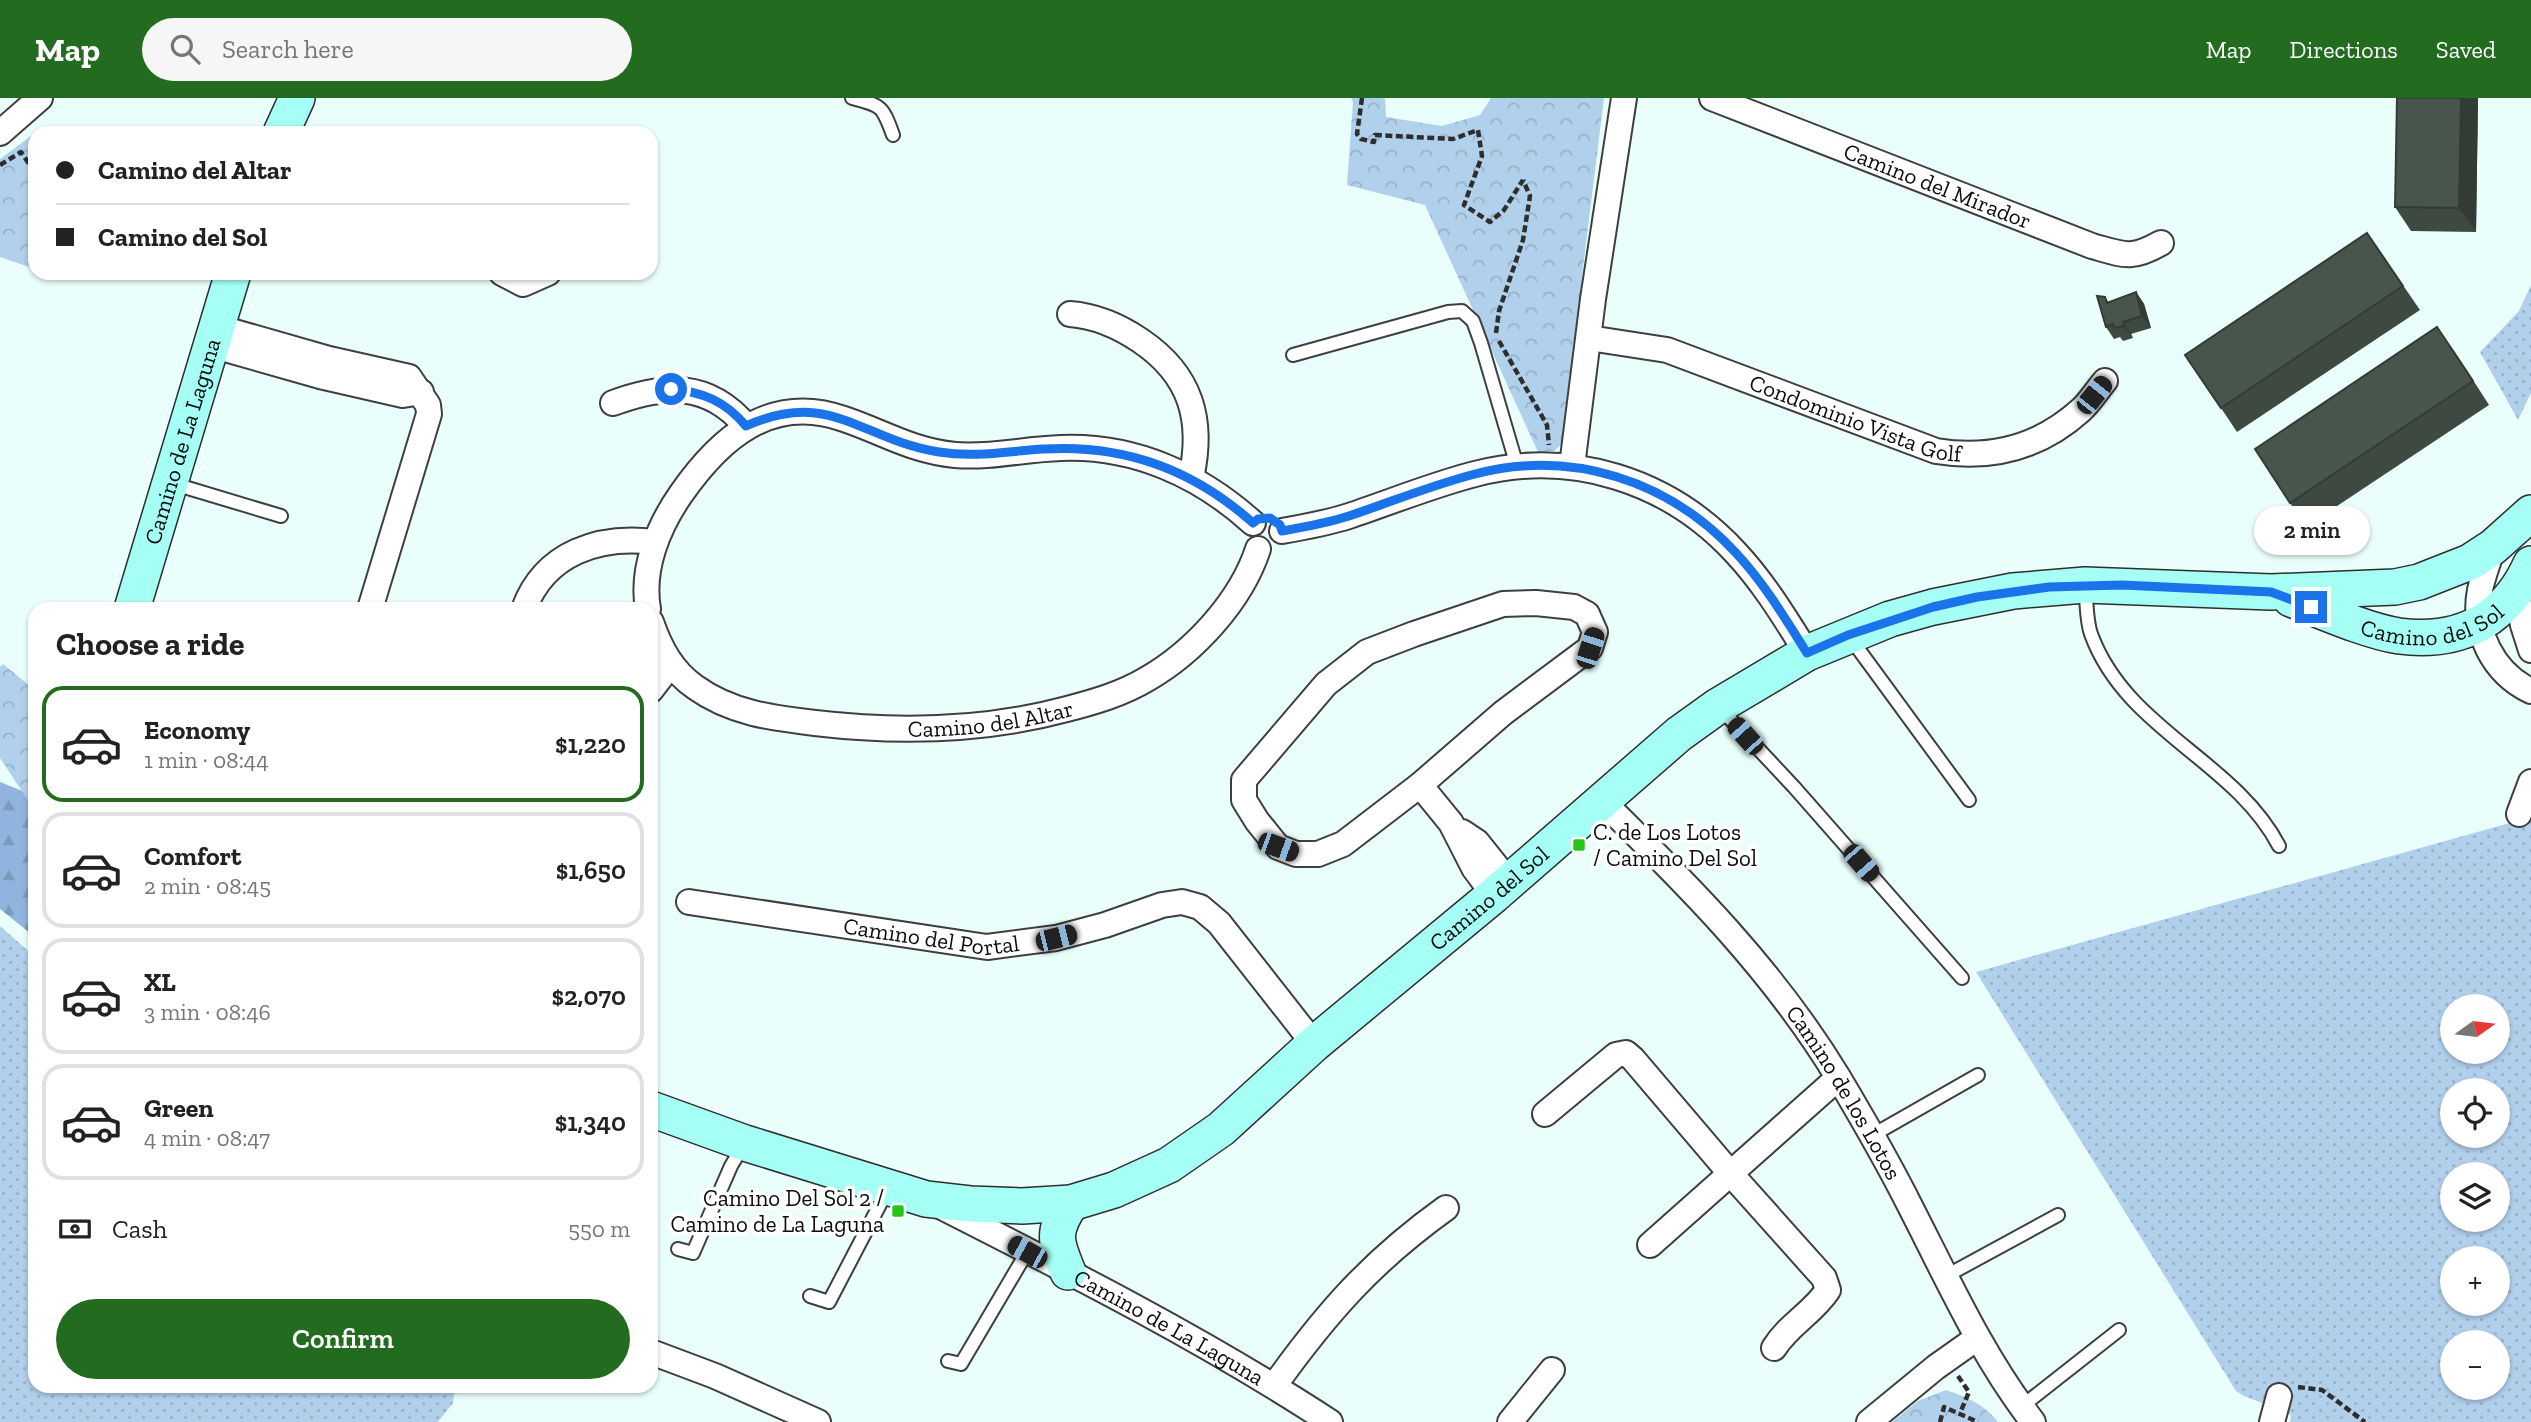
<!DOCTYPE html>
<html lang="en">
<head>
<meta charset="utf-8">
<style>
	body { margin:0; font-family:"Zilla Slab",serif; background:#f6f6f6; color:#222; height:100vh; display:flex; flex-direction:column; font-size:26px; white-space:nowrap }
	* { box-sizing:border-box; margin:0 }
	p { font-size:23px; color:#767676 }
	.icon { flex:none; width:38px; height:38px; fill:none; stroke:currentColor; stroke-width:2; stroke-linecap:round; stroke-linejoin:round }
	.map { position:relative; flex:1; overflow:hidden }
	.drawer { position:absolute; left:28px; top:504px; width:630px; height:791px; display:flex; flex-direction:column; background:#fff; border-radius:21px; box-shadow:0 2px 5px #0004 }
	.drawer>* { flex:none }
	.banner { position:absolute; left:28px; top:28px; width:630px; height:154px; border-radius:21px; box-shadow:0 2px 5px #0004; display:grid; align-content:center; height:154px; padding:0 28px; background:#fff }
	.needle { width:46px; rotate:76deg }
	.buttons { position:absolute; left:2440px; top:896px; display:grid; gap:14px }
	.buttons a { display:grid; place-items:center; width:70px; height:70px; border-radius:50%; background:#fff; box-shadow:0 2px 5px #0004; font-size:35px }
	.end { position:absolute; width:32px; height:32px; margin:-16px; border:9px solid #1a73e8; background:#fff; box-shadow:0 0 0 4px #fff }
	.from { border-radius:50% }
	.bubble { position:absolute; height:49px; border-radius:24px; background:#fff; box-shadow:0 2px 5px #0004; font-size:23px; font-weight:600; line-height:49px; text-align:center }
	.car { position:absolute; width:21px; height:42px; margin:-21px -10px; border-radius:9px; box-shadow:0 0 5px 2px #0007; background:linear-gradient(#222 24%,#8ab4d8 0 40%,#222 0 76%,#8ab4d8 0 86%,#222 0) }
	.banner b { display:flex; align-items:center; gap:24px; height:66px; font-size:26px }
	.banner b+b { border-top:2px solid #e0e0e0 }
	.banner i { width:18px; height:18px; background:#222 }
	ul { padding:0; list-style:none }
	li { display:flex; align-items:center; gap:21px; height:116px; margin:0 14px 10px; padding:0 14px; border:4px solid #e0e0e0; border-radius:21px }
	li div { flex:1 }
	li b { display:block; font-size:26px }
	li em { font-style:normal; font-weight:600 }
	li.current { border-color:#236b1f }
	li>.icon { width:63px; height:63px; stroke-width:1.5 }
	h2 { padding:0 28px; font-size:32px; line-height:84px }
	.pay { display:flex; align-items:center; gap:18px; height:77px; padding:0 28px; font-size:26px }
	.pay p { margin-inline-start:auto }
	.action { display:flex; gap:14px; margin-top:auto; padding:14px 28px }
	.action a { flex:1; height:80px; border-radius:42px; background:#236b1f; color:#fff; font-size:28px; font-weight:600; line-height:80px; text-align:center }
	header { display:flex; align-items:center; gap:42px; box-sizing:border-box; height:98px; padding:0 35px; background:#236b1f; color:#fff }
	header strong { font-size:33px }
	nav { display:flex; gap:38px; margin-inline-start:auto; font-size:24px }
	.search { width:490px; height:63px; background:#f6f6f6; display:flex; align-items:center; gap:18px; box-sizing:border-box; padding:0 24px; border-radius:38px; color:#767676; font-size:26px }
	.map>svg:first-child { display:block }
	.grass { fill:url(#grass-dots); fill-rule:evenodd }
	.forest { fill:url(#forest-firs) }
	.park { fill:url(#park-crowns) }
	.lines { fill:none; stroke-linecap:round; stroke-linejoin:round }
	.lane-casing { stroke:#3f3f3f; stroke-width:16 }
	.street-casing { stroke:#3f3f3f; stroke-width:28 }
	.secondary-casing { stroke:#2e2e2e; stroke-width:38 }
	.path { stroke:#2e2e2e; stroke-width:4.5; stroke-dasharray:7 3.5; stroke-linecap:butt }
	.lane { stroke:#fff; stroke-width:12 }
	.street { stroke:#fff; stroke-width:24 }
	.secondary { stroke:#a5fff4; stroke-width:35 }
	.wall { fill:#3d4941 }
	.shaded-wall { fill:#323c35 }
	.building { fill:#47554c; stroke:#323c35; stroke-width:2 }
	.route { stroke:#1a73e8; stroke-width:9 }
	.poi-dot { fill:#25c41b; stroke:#fff; stroke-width:2.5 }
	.labels { text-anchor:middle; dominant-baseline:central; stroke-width:7; stroke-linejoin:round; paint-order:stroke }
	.street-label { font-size:23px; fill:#0c0c0c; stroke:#fff }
	.poi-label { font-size:23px; fill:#0c0c0c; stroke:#fff; text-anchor:start }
</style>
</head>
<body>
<header>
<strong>Map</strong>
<div class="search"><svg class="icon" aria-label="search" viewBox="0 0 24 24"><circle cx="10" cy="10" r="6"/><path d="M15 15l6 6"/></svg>Search here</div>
<nav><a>Map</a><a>Directions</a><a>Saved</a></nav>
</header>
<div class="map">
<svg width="2531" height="1324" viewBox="0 0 2531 1324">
	<defs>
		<pattern id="grass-dots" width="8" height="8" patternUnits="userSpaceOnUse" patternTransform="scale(1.75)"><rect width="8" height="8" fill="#b1d0ec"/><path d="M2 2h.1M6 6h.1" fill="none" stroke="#97b1c9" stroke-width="1.8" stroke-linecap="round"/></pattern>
		<pattern id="forest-firs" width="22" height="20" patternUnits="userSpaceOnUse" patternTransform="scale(1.75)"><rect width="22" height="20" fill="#90b4dd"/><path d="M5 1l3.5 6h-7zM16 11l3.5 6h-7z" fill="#7b9abc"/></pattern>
		<pattern id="park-crowns" width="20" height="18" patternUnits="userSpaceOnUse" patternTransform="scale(1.75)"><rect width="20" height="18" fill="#b1d0ec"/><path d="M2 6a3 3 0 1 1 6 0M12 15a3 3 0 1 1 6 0" fill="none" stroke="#97b1c9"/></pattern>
	</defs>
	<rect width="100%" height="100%" fill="#eafffb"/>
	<g class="grass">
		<path d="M2531,187V295L2518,322L2480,254L2519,213Z"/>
		<path d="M2531,719V1324H2290L2291,1317L2288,1315L2244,1298L2236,1293L1976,874ZM2452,908H2497V954H2452ZM2452,992H2497V1038H2452ZM2452,1076H2497V1122H2452ZM2452,1160H2497V1206H2452ZM2452,1244H2497V1290H2452Z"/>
		<path d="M0,828L35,859V1288H455L453,1305L438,1324H0Z"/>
	</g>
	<path class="forest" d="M0,684L35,698V839L0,811Z"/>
	<g class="park">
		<path d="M1351,0H1385L1386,19L1442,28L1480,17L1491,0H1604L1561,347L1554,353L1538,354L1425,107L1347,87L1353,4Z"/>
		<path d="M31,38L35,40V171L0,159V61Z"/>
		<path d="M3,566L35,592V713L0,660V569Z"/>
		<path d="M1946,1292C1967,1299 1984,1306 1998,1324H1892L1918,1303Z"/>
	</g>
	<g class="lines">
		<g class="lane-casing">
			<g id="lane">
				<path d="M852,0C882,8 882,7 893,37"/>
				<path d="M1293,257L1448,214L1462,213L1473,223L1481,245L1517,368"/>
				<path d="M171,385L281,418"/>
				<path d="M2085,488C2087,503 2086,522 2091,536C2126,632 2234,662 2279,748"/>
				<path d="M1851,541L1969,702"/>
				<path d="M1719,609L1794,689L1962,880"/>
				<path d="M1871,1038L1978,977"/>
				<path d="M678,1151L693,1155L731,1068L744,1046"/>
				<path d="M1946,1178L2058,1117"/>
				<path d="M810,1198L829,1204L888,1091"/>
				<path d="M948,1263L961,1266L1027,1154"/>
				<path d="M2021,1309L2119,1232"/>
			</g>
		</g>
		<g class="street-casing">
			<g id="street">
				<path id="s1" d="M1712,0L2092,148C2124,157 2131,162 2161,145"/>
				<path d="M0,35L40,0"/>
				<path d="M502,175L523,186L548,175"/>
				<path d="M1070,216C1097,218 1119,228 1141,243C1191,277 1204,322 1191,380"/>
				<path d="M217,229L329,261L409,279L428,307L429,316L370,511"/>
				<path id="s2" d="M1589,240L1667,252L1936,353C1991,362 2039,350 2081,312C2090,304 2097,292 2105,283"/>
				<path d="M211,247L320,278L403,297L421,294"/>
				<path d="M613,305C664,286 708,283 746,328"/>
				<path d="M1572,368L1593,201L1624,0"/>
				<path d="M1282,433C1305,429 1327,425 1349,418C1391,404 1432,387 1475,376C1571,351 1669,382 1736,455C1764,485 1785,520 1807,555"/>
				<path d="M2493,449C2489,463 2483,477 2480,492C2472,533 2493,575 2531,593"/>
				<path d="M2517,495L2523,527L2531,552"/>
				<path d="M1536,505L1574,509L1587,516L1595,534L1590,550L1503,615L1420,687L1343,746L1318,756H1296L1278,749L1257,723L1244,702V682L1326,586L1367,554L1414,536L1503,506Z"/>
				<path d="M524,511C545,454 600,437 655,444"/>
				<path d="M648,511C641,471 658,429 681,396C720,340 771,295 844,321C883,334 912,353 955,357C990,360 1025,351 1061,350C1134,347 1200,377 1253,425"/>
				<path id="s3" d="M651,524C660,550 672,573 695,589C731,615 772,620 815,625C900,635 985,633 1067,611C1094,604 1122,596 1147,581C1194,554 1241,503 1258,451"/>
				<path d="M651,592L671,566"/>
				<path d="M1420,687L1451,725L1474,770L1494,797"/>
				<path id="s4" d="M1601,702C1689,788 1773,872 1838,979C1863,1021 1888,1064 1910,1108C1948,1182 1982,1258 2033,1324"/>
				<path d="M2519,716L2531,684"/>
				<path d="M1462,734L1477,744L1509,784"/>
				<path id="s5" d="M689,804L987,849L1056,840L1105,827L1162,807L1182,804L1200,809L1219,825L1314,946"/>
				<path d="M1545,1016L1616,957L1626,955L1633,961L1730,1075L1824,1180L1828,1192C1813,1215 1789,1226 1774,1250"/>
				<path id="s6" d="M942,1109C1074,1176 1206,1243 1330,1324"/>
				<path d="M1650,1147L1838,980"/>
				<path d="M651,1254L715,1278L818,1324"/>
				<path d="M1274,1288C1327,1214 1372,1163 1446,1110"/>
				<path d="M1510,1324L1552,1272"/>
				<path d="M1869,1324L1936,1269L1977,1240"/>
				<path d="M2272,1324L2279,1298"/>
			</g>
		</g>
		<g class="secondary-casing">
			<g id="secondary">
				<path d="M281,35L297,0"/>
				<path id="s7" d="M2291,501C2322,513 2367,533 2399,538C2460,546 2506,522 2531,466"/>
				<path id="s8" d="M132,511L233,175"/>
				<path id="s9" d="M651,1011L745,1045L926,1101L970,1106L1022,1108L1071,1105L1114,1092L1169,1067L1221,1031L1314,946L1494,797L1679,636L1718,608L1807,555L1890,521L1933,509L2013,493L2085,487L2271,494L2395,489L2419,484L2470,464L2493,449L2531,415"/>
				<path d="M1068,1174C1055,1143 1052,1134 1071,1105"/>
			</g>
		</g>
		<g class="path">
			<path d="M1362,0L1357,36L1361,41L1374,44L1375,37L1453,41L1478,32L1482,58L1464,107L1490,124L1504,112L1523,82"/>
			<path d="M0,67L21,54L34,73"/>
			<path d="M1496,235L1499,213L1523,142L1530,98L1523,82"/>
			<path d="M1499,243L1547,327L1549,347"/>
			<path d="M1958,1278L1969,1294L1960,1315"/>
			<path d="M2298,1289L2322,1292L2365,1324"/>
			<path d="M1940,1324L1944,1309L1978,1324"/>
		</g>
		<use href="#lane" class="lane"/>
		<use href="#street" class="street"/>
		<use href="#secondary" class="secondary"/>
	</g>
	<g class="wall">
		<path d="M2397,0H2478L2476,134L2411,133L2395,109Z"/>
		<path d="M2367,135L2420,212L2237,334L2221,310Z"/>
		<path d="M2136,194L2144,206L2151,230L2131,236L2133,240L2123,243L2120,239L2114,241L2106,229L2105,199L2109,205Z"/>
		<path d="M2454,253L2489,307L2307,428L2290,405Z"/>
	</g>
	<g class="shaded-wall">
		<path d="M2461,0H2478L2476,134L2459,110Z"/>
		<path d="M2136,194L2144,206L2151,230L2142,218Z"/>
		<path d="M2123,224L2131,236L2133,240L2124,228Z"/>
		<path d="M2437,229L2454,253L2489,307Z"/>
	</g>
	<g class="building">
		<path d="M2397,0H2461L2459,110L2395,109Z"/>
		<path d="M2367,135L2403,188L2221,310L2185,257Z"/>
		<path d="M2136,194L2142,218L2123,224L2124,228L2114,230L2113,226L2106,229L2097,198L2105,199L2107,205Z"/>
		<path d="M2437,229L2473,283L2290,405L2255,351Z"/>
	</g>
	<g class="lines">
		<path class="route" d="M671,291C703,294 725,303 746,328C831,290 861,342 939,354C975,360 1009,353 1044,351C1124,346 1194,372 1253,425L1258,421L1270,420L1280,427L1282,433C1305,429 1327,425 1349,418C1391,404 1432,387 1475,376C1571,351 1669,382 1736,455C1764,485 1785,520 1807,555L1848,537L1933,509L1977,499L2049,489L2122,487L2271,494L2311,509"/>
	</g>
	<g class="poi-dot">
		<rect x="1572" y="740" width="14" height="14" rx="3.5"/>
		<rect x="891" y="1106" width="14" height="14" rx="3.5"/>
	</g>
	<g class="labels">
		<g class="street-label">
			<text stroke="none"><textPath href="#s1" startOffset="242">Camino del Mirador</textPath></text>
			<text stroke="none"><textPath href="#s2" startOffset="280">Condominio Vista Golf</textPath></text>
			<text stroke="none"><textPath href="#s8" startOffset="175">Camino de La Laguna</textPath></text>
			<text stroke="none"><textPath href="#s7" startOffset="149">Camino del Sol</textPath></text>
			<text stroke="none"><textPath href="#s3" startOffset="383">Camino del Altar</textPath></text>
			<text stroke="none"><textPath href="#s9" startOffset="957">Camino del Sol</textPath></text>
			<text stroke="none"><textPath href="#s5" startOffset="245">Camino del Portal</textPath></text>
			<text stroke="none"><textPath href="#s4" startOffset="382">Camino de los Lotos</textPath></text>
			<text stroke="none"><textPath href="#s6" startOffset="257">Camino de La Laguna</textPath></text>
		</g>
		<g class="poi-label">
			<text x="1593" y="734">C. de Los Lotos<tspan x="1593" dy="26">/ Camino Del Sol</tspan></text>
			<text x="884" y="1100" text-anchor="end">Camino Del Sol 2 /<tspan x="884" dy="26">Camino de La Laguna</tspan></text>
		</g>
	</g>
</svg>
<div class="buttons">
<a><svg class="needle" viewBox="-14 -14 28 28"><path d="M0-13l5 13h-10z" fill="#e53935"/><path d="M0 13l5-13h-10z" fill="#767676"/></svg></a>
<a><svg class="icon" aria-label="locate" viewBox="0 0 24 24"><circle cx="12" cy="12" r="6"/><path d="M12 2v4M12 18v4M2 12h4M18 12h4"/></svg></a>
<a><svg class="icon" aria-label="layers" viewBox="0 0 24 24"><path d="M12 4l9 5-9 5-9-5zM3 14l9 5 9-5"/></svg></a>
<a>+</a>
<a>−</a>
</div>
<i class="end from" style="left:671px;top:291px"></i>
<i class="end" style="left:2311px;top:509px"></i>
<div class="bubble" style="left:2254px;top:408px;width:116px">2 min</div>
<i class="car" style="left:2094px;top:297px;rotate:39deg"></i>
<i class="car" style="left:1590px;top:550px;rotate:18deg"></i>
<i class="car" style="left:1745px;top:638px;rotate:318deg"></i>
<i class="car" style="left:1278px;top:749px;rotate:110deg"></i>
<i class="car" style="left:1861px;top:765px;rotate:139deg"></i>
<i class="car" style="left:1056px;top:840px;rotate:76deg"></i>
<i class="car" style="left:1027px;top:1154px;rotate:299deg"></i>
<div class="banner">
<b><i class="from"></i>Camino del Altar</b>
<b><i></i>Camino del Sol</b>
</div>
<section class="drawer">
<h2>Choose a ride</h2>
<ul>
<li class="current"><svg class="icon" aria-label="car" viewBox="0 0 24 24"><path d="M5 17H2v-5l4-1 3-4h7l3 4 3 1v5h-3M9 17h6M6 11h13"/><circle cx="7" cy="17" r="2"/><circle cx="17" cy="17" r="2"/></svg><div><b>Economy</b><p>1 min · 08:44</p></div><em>$1,220</em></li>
<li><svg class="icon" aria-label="car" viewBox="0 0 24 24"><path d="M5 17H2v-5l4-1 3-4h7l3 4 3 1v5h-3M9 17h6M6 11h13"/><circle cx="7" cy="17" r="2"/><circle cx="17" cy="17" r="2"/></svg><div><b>Comfort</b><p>2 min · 08:45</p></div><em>$1,650</em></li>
<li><svg class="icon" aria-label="car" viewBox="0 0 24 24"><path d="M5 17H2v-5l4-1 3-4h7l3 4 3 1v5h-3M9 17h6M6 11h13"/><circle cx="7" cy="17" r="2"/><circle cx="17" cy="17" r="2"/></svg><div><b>XL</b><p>3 min · 08:46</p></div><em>$2,070</em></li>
<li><svg class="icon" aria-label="car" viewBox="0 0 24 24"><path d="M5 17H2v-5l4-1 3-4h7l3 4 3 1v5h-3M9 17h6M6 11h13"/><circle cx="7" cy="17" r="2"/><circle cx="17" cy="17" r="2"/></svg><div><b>Green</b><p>4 min · 08:47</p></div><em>$1,340</em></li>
</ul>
<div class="pay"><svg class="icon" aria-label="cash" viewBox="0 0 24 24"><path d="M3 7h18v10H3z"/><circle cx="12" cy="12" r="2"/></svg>Cash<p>550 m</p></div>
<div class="action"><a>Confirm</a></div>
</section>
</div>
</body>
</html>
